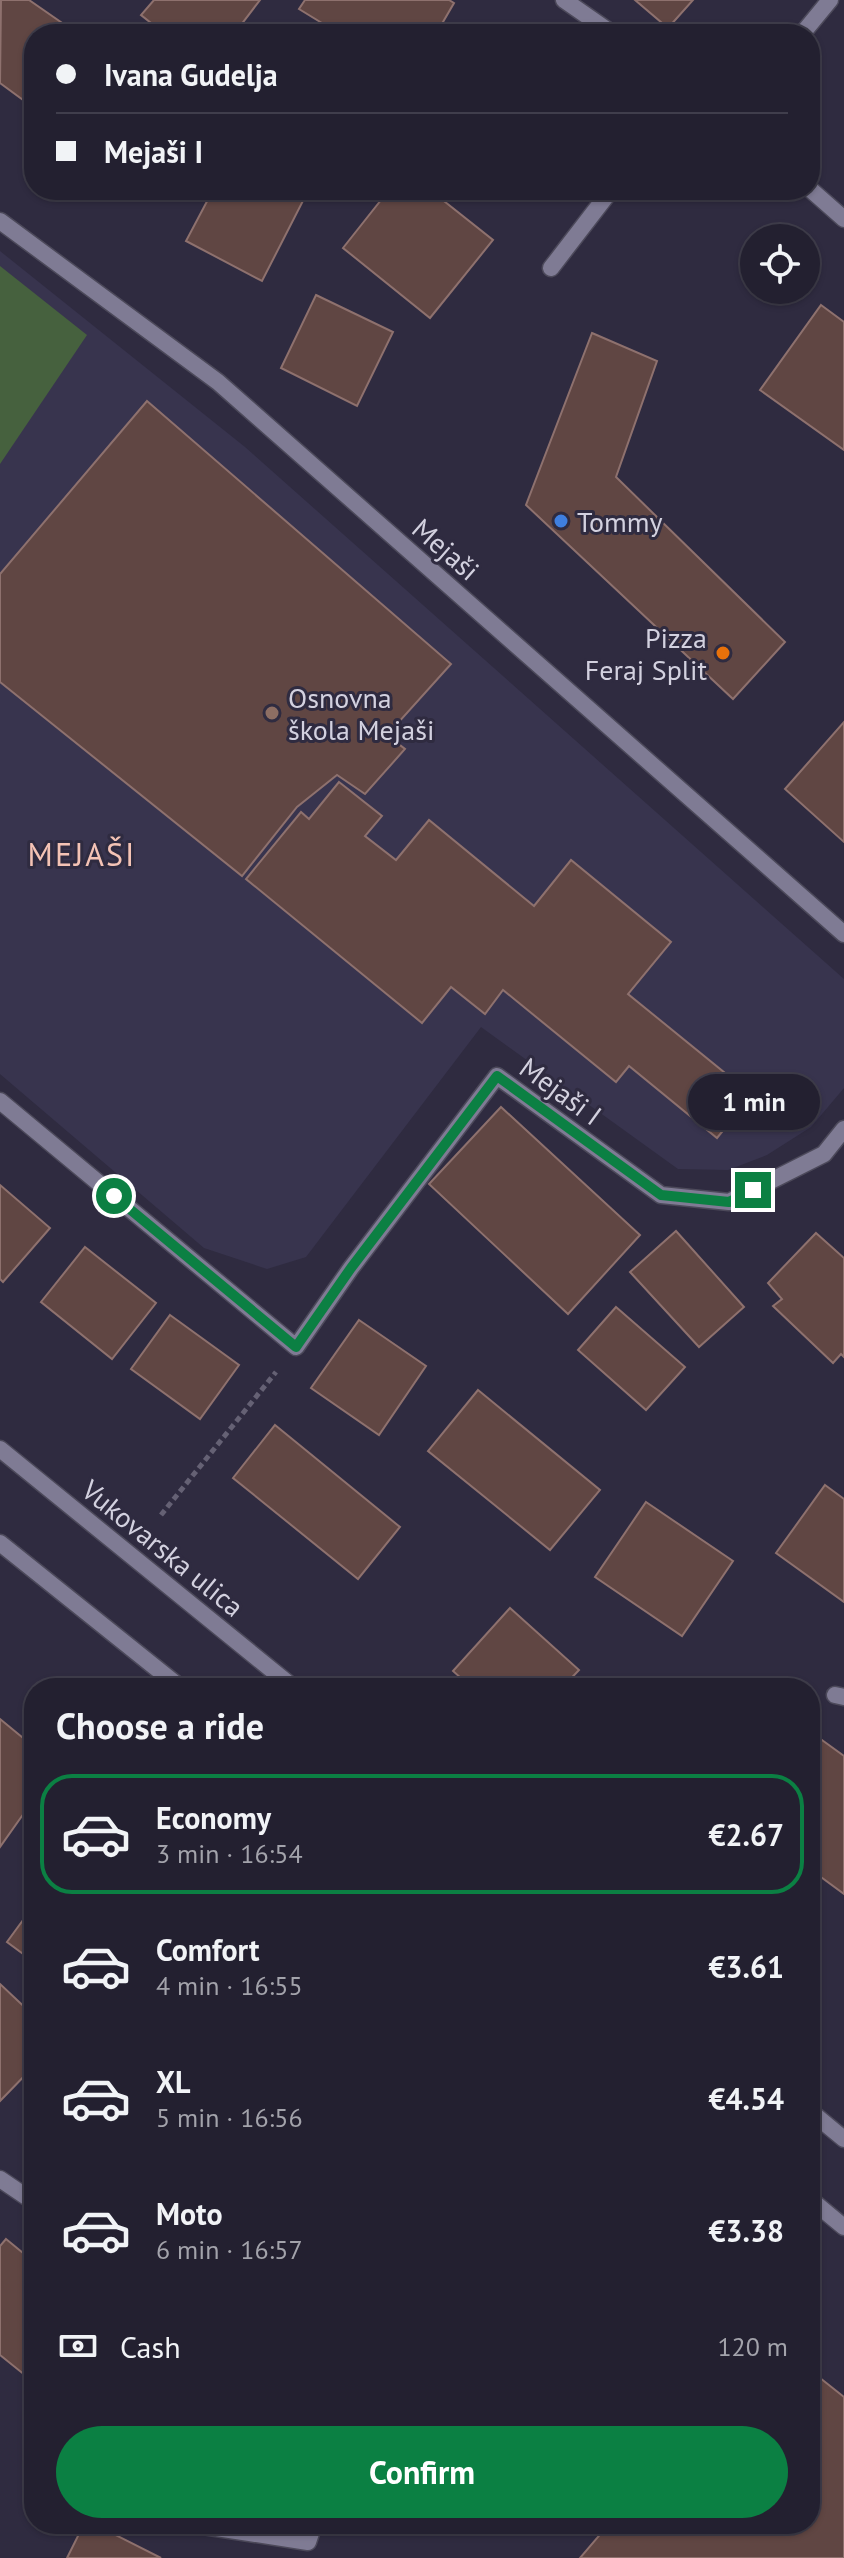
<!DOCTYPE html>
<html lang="en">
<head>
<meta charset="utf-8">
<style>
	body { margin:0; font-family:"PT Sans",sans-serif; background:#2b2838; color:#f1f3f6; height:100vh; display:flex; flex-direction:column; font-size:30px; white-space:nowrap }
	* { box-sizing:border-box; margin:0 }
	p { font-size:26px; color:#a3a3ab }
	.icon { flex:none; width:44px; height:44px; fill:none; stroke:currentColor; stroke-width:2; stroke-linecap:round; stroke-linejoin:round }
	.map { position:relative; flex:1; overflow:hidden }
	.side { position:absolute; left:24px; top:1678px; width:796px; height:856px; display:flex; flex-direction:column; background:#232030; border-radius:32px; box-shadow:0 2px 6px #0004,0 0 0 2px #403e4c }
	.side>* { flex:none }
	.hud { position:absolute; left:24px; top:24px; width:796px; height:176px; border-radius:32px; box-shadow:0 2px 6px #0004,0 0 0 2px #403e4c; display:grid; align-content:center; height:176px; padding:0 32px; background:#232030 }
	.fabs { position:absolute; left:740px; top:224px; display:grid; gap:16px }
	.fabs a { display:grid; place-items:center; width:80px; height:80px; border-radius:50%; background:#232030; box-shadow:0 2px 6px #0004,0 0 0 2px #403e4c; font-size:40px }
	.end { position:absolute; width:36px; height:36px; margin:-18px; border:10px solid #0b8043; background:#fff; box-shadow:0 0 0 4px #fff }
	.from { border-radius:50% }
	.bubble { position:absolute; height:56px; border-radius:28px; background:#232030; box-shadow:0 2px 6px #0004,0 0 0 2px #403e4c; font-size:26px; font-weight:700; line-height:56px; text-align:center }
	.hud b { display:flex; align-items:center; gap:28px; height:76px; font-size:30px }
	.hud b+b { border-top:2px solid #403e4c }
	.hud i { width:20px; height:20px; background:#f1f3f6 }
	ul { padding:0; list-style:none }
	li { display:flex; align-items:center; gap:24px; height:120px; margin:0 16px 12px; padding:0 16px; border:4px solid transparent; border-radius:32px }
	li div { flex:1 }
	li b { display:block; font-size:30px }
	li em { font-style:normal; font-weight:700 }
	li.on { border-color:#0b8043 }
	li>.icon { width:72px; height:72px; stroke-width:1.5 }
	h2 { padding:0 32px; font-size:36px; line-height:96px }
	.pay { display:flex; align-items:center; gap:20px; height:88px; padding:0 32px; font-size:30px }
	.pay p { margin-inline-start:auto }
	.primary-button { display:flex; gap:16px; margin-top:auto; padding:16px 32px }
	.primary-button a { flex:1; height:92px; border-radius:48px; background:#0b8043; color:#fff; font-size:32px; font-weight:700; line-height:92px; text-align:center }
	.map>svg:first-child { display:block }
	.built { fill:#38344e }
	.green { fill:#46613e }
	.building { fill:#604643; stroke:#8e716e; stroke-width:2 }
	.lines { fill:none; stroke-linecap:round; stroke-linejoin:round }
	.service-casing { stroke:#4c495a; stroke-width:19 }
	.minor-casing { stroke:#4c495a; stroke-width:19 }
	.tertiary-casing { stroke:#4c495a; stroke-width:19 }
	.path { stroke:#656174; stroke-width:5; stroke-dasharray:6 4; stroke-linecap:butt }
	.service { stroke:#7f7b94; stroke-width:16 }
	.minor { stroke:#7f7b94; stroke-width:16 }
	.tertiary { stroke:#7f7b94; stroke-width:16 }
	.route { stroke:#0b8043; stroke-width:10 }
	.shop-dot { fill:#3f7fe0; stroke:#2f2b40; stroke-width:3 }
	.food-dot { fill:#e8710a; stroke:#2f2b40; stroke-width:3 }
	.education-dot { fill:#8d6e63; stroke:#2f2b40; stroke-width:3 }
	.labels { text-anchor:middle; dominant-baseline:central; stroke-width:6; stroke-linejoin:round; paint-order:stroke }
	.poi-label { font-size:28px; fill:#d3d1df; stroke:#2f2b40; text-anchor:start }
	.street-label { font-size:28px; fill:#d3d1df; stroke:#2f2b40 }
	.quarter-label { font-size:32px; letter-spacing:2px; fill:#f4c3b5; stroke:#2f2b40 }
</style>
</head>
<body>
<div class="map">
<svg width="844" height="2558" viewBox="0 0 844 2558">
	<rect width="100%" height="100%" fill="#2f2b40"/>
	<path class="built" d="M0,251L245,447L844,979V1088L811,1127L767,1155L728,1170L678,1169L481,1027L306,1257L267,1269L204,1248L0,1074Z"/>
	<path class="green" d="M0,266L87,335L0,464Z"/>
	<g class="building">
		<path d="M1,0H29L78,34H34V108L0,83Z"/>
		<path d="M154,0H260L234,34H165L141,15Z"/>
		<path d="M305,0H449L454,3L436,34H340L299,9Z"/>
		<path d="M635,0H693L668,28Z"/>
		<path d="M213,190L308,191L262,281L186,241Z"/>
		<path d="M389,190H430L493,240L430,318L343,248Z"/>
		<path d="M316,295L393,332L357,406L281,368Z"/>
		<path d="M821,305L844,322V450L760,390Z"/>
		<path d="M592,333L657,361L616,477L785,642L733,699L526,505Z"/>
		<path d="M147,401L451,664L387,735L405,749L365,794L337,775L297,807L242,876L0,682V574Z"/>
		<path d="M844,722V842L785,789Z"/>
		<path d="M339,782L382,816L365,836L396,860L429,820L534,906L571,860L671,942L628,994L752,1095L717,1138L629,1066L616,1082L503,990L485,1014L451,987L422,1023L246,879L301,812L309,819Z"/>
		<path d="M501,1107L640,1235L568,1314L429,1184Z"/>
		<path d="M0,1185L50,1228L3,1282L0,1279Z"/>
		<path d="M676,1231L744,1307L699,1347L630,1272Z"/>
		<path d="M816,1233L844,1258V1357L841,1354L833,1363L773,1306L782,1299L768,1283Z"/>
		<path d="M85,1247L156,1303L112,1359L41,1302Z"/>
		<path d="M616,1307L685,1367L646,1410L578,1350Z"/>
		<path d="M170,1315L239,1365L200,1419L131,1369Z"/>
		<path d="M359,1320L426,1366L379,1435L311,1388Z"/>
		<path d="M478,1390L600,1490L550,1550L428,1451Z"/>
		<path d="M275,1425L400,1527L358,1579L233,1478Z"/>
		<path d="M825,1485L844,1499V1602L776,1553Z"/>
		<path d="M646,1502L733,1561L682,1636L595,1577Z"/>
		<path d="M510,1608L579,1670L562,1688H472L453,1671Z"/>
		<path d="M0,1719L34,1747V1799L0,1847Z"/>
		<path d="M815,1735L844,1756V1894L810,1869V1742Z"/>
		<path d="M34,1905V1962L7,1942Z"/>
		<path d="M0,1984L34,2016V2066L0,2101Z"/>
		<path d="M6,2239L34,2262V2377L31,2380L0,2355V2246Z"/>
		<path d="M810,2370L844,2397V2558H580L609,2524H810Z"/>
		<path d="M84,2524H94L161,2558H67Z"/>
	</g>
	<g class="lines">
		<g class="service-casing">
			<g id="service">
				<path d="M802,34L830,0"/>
				<path d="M551,268L611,190"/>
				<path d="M0,2179L34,2202"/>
			</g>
		</g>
		<g class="minor-casing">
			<g id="minor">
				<path d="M564,0L613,34"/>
				<path d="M810,189L844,219"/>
				<path d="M0,221L218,382L844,934"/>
				<path d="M0,1101L296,1347L351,1268L497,1076L661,1195L729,1202L824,1154L844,1129"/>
				<path d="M835,1695L844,1697"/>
				<path d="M190,2524L308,2542L314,2524"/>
			</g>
		</g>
		<g class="tertiary-casing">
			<g id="tertiary">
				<path d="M0,1449L294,1688"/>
				<path d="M0,1543L181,1688"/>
				<path d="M810,2111L844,2139"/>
				<path d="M810,2199L844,2227"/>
			</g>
		</g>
		<path class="path" d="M161,1515L276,1372"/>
		<use href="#service" class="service"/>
		<use href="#minor" class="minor"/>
		<use href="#tertiary" class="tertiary"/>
	</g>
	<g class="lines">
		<path class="route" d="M114,1196L296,1347L351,1268L497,1076L661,1195L729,1202L753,1190"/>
	</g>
	<circle class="shop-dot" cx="561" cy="521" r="8"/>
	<circle class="food-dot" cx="723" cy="653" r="8"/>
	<circle class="education-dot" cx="272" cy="713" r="8"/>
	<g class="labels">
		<g class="poi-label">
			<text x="577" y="521">Tommy</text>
			<text x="707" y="637" text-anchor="end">Pizza<tspan x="707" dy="32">Feraj Split</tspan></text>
			<text x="288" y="697">Osnovna<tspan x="288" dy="32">škola Mejaši</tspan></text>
		</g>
		<g class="street-label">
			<text transform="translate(446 549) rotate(41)">Mejaši</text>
			<text transform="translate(561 1091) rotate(36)">Mejaši I</text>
			<text transform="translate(163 1548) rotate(39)">Vukovarska ulica</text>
		</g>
		<g class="quarter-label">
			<text x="82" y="854">MEJAŠI</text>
		</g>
	</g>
</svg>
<div class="fabs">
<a><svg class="icon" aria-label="locate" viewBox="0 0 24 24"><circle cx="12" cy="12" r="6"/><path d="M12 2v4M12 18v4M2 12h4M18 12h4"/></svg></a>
</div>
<i class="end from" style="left:114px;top:1196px"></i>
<i class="end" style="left:753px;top:1190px"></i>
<div class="bubble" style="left:688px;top:1074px;width:132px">1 min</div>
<div class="hud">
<b><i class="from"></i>Ivana Gudelja</b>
<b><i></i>Mejaši I</b>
</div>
<section class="side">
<h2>Choose a ride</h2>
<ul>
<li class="on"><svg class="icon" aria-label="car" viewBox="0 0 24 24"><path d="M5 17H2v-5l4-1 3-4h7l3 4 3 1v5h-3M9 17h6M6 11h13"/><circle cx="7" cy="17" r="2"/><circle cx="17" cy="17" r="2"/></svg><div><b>Economy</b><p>3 min · 16:54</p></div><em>€2.67</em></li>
<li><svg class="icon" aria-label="car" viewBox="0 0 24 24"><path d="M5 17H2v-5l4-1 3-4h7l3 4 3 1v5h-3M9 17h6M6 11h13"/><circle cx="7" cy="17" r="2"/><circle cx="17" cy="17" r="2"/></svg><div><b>Comfort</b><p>4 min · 16:55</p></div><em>€3.61</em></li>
<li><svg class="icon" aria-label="car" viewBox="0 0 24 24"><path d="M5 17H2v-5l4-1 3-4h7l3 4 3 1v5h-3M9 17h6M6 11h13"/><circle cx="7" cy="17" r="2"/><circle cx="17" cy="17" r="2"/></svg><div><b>XL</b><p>5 min · 16:56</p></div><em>€4.54</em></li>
<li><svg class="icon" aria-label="car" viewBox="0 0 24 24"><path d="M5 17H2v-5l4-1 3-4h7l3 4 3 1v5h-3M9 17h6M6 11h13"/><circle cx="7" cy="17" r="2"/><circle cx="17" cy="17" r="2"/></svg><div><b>Moto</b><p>6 min · 16:57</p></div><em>€3.38</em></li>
</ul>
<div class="pay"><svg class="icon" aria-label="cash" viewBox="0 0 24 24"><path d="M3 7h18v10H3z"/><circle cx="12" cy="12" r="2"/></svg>Cash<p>120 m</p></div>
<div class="primary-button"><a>Confirm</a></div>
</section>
</div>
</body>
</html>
